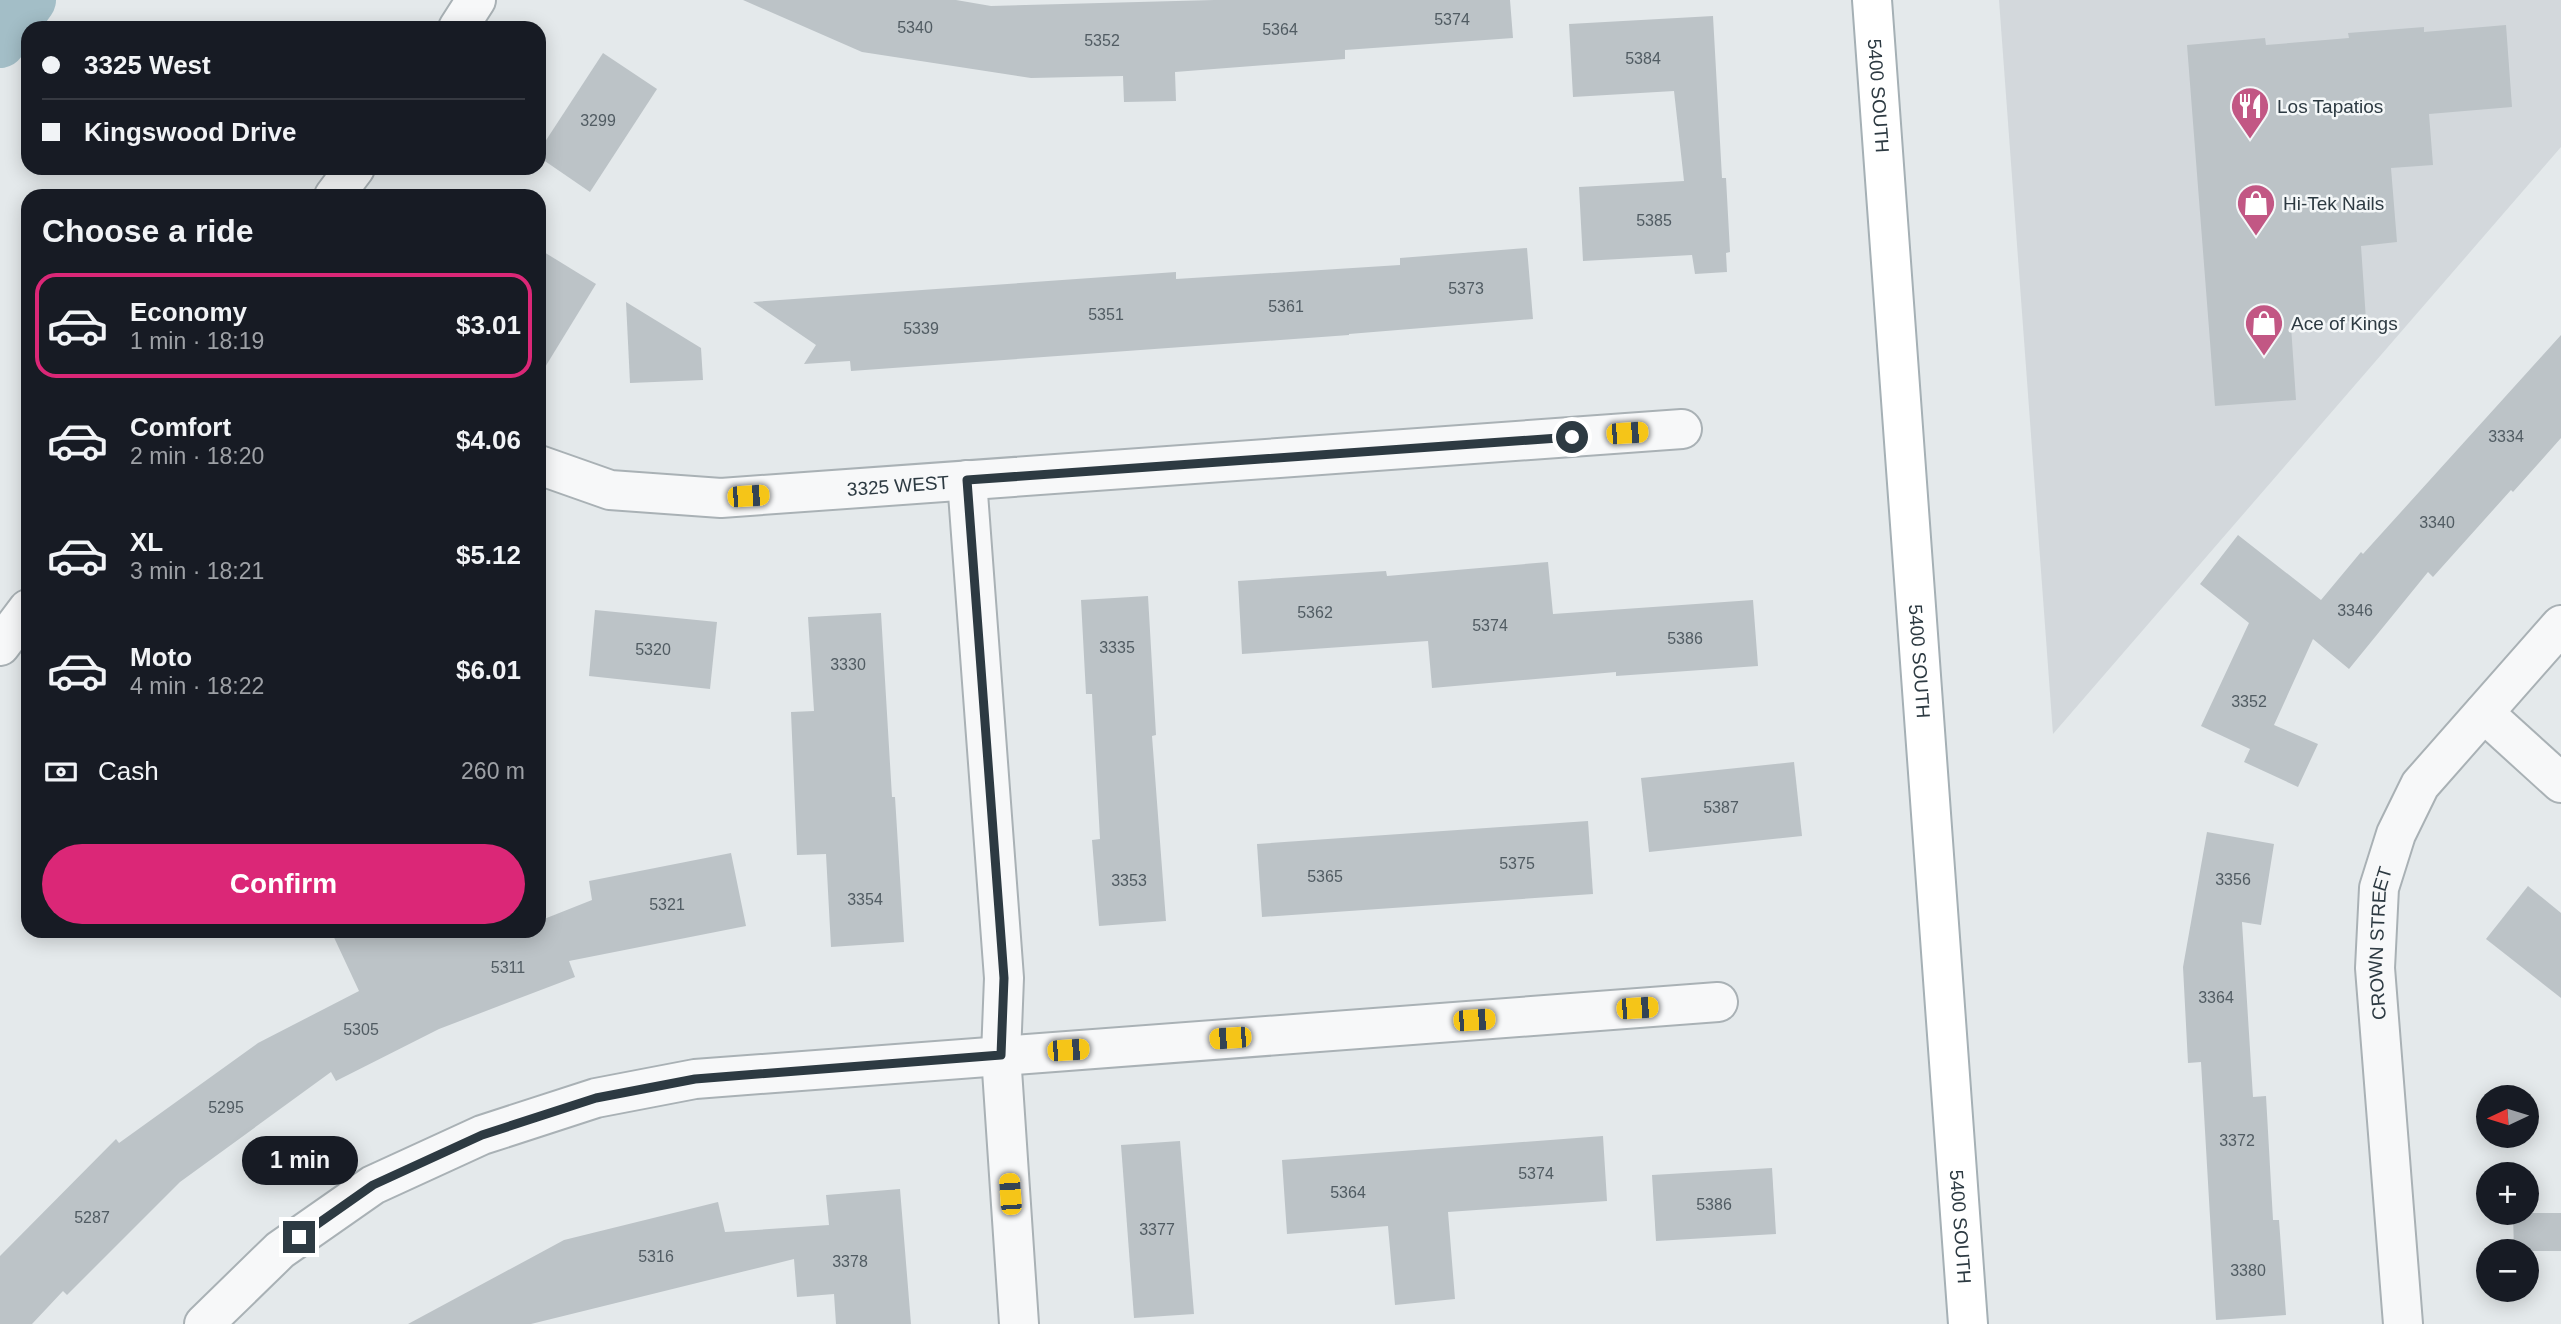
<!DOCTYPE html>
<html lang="en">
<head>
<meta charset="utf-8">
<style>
	body { margin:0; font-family:Arial,sans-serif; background:#20242c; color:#f1f3f6; height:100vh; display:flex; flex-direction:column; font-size:26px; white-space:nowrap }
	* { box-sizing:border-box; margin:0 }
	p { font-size:23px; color:#9ea1a6 }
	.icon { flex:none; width:38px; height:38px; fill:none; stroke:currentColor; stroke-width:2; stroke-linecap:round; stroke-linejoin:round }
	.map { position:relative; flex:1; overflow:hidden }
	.side { position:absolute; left:21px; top:189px; width:525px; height:749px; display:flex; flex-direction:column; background:#171b24; border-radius:21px; box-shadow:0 4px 18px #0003 }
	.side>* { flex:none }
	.top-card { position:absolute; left:21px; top:21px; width:525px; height:154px; border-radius:21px; box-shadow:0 4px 18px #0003; display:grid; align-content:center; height:154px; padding:0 21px; background:#171b24 }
	.needle { width:46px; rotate:266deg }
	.buttons { position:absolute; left:2476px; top:1085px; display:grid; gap:14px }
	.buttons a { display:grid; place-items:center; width:63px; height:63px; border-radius:50%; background:#171b24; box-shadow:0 4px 18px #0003; font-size:35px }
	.end { position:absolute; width:32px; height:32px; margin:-16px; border:9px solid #2d3a42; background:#fff; box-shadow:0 0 0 4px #fff }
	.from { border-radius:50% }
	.bubble { position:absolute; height:49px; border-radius:24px; background:#171b24; box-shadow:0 4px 18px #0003; font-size:23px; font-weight:700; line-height:49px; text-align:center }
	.car { position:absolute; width:21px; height:42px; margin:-21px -10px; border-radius:9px; box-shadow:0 0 5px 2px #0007; background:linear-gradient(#f5c518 24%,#345 0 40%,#f5c518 0 76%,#345 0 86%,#f5c518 0) }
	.top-card b { display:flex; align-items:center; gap:24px; height:66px; font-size:26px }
	.top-card b+b { border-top:2px solid #363941 }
	.top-card i { width:18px; height:18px; background:#f1f3f6 }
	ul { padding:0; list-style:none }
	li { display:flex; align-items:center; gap:21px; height:105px; margin:0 14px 10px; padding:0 7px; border:4px solid transparent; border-radius:21px }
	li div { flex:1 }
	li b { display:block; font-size:26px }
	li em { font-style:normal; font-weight:700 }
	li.current { border-color:#db2777 }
	li>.icon { width:63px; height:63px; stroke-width:1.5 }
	h2 { padding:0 21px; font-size:32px; line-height:84px }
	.pay { display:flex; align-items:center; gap:18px; height:77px; padding:0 21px; font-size:26px }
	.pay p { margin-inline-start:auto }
	.primary-button { display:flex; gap:14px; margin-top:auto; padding:14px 21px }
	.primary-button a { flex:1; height:80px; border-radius:42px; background:#db2777; color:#fff; font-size:28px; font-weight:700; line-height:80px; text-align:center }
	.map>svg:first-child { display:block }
	.built { fill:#d3d8dc }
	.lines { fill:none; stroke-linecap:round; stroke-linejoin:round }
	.canal { stroke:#a3bec7; stroke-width:52 }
	.building { fill:#bcc3c7 }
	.street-casing { stroke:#a9b1b5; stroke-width:42 }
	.primary-casing { stroke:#a5b0b5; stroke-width:42 }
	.street { stroke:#f7f8f9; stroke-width:38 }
	.primary { stroke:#fff; stroke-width:38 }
	.route { stroke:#2d3a42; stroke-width:9 }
	.labels { text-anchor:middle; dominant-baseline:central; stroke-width:5; stroke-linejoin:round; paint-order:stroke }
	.number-label { font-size:16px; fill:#515c63 }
	.street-label { font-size:19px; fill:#2d3a42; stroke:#f4f7f8 }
	.poi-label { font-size:19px; fill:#2d3a42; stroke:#f4f7f8; text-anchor:start }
</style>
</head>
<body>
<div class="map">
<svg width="2561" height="1324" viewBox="0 0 2561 1324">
	<rect width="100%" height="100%" fill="#e4e9eb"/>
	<path class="built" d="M1999,0H2561V147L2053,734Z"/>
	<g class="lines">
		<path class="canal" d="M0,42L30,0"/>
	</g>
	<g class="building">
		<path d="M743,0H956L991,6L1214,0H1510L1513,38L1345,50V59L1175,72L1176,101L1124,102L1123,76L1031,78L862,52Z"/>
		<path d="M1713,16L1722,178H1726L1730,252L1726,253L1727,272L1695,274L1692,255L1583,261L1579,187L1684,181L1674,91L1573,97L1569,24Z"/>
		<path d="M2506,25L2512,107L2429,114L2433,165L2391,168L2397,242L2361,246L2366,320L2291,326L2296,400L2215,406L2187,45L2265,38L2266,45L2349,38L2348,33L2424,27V32Z"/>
		<path d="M603,53L657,89L590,192L539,157V151Z"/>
		<path d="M1527,248L1533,319L1349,334V335L851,371L850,361L804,364L816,345L753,302L1176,272V279L1400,265V258Z"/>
		<path d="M539,249L596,284L539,377Z"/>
		<path d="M626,302L701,348L703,380L630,383Z"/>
		<path d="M2561,335V438L2513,492L2511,490L2433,577L2428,572L2349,669L2313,639L2274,725L2318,744L2298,787L2244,762L2250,749L2201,726L2249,623L2200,584L2238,535L2321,600L2361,552L2363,554Z"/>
		<path d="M1548,562L1553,614L1753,600L1758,666L1616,676V672L1432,688L1428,641L1242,654L1238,581L1386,571L1387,576Z"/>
		<path d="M1148,596L1156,735L1152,736L1166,921L1099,926L1092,840L1100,839L1092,694H1086L1081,600Z"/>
		<path d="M595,610L717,622L710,689L589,676Z"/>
		<path d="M881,613L892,797H895L904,942L831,947L826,854L797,855L791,712L814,711L808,617Z"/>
		<path d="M1794,762L1802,836L1649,852L1641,778Z"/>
		<path d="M1588,821L1593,894L1262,917L1257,844Z"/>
		<path d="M2207,832L2274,844L2261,925L2242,922L2253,1097L2266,1096L2273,1220H2279L2286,1315L2216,1320L2201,1062L2188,1063L2183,967Z"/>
		<path d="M731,853L746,926L569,961L575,977L439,1029L336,1081L331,1072L180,1182L67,1295L63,1291L32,1324H0V1256L116,1139L119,1143L258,1043L359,991L331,931H539V921L592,900L589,881Z"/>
		<path d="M2528,886L2561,913V998L2486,939Z"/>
		<path d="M1603,1136L1607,1201L1448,1212L1455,1299L1395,1305L1388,1226L1287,1234L1282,1160Z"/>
		<path d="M1180,1141L1194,1314L1134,1318L1121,1145Z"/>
		<path d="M1772,1168L1776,1234L1656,1241L1652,1175Z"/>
		<path d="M900,1189L911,1324H836L834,1294L797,1297L794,1259L531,1324H408L564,1240L718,1202L725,1232L829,1225L826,1195Z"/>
		<path d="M2513,1213H2561V1251H2514Z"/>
	</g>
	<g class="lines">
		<g class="street-casing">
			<g id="street">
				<path d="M458,28L476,0"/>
				<path d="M334,196L355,168"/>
				<path id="s1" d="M539,465L610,490L721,498L1682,429"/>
				<path d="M967,480L1004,978L1001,1055L1019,1324"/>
				<path d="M0,646L28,609"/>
				<path d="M2484,713L2561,783"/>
				<path d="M204,1324L280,1250L373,1185L482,1135L596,1098L695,1079L1718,1002"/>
				<path id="s2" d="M2403,1324L2375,968L2379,888L2396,834L2420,785L2561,625"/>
			</g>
		</g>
		<g class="primary-casing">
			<g id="primary">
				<path id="s3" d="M1872,0L1968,1324"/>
			</g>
		</g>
		<use href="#street" class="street"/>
		<use href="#primary" class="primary"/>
	</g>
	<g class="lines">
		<path class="route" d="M299,1237L373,1185L482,1135L596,1098L695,1079L1001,1055L1004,978L967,480L1572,437"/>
	</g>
	<defs>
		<g id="restaurant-pin" transform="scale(2.0125)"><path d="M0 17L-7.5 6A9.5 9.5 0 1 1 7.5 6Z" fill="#c25784" stroke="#f4f7f8"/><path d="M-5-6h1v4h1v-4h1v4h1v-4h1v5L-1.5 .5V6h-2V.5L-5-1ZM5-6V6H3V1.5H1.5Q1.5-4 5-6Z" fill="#fff"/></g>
		<g id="shop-pin" transform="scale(2.0125)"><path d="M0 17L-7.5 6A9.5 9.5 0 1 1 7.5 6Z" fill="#c25784" stroke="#f4f7f8"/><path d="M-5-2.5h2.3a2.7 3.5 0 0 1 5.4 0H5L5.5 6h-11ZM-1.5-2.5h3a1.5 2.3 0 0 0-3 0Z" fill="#fff"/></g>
	</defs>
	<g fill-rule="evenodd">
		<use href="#restaurant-pin" x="2250" y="106"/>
		<use href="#shop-pin" x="2256" y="203"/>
		<use href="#shop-pin" x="2264" y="323"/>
	</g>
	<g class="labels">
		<g class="number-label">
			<text x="1452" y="19">5374</text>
			<text x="915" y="27">5340</text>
			<text x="1280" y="29">5364</text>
			<text x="1102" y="40">5352</text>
			<text x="1643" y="58">5384</text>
			<text x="598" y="120">3299</text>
			<text x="1654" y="220">5385</text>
			<text x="1466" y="288">5373</text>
			<text x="1286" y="306">5361</text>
			<text x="1106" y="314">5351</text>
			<text x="921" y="328">5339</text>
			<text x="2506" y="436">3334</text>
			<text x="2437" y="522">3340</text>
			<text x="2355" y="610">3346</text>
			<text x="1315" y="612">5362</text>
			<text x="1490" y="625">5374</text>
			<text x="1685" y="638">5386</text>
			<text x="1117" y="647">3335</text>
			<text x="653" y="649">5320</text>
			<text x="848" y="664">3330</text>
			<text x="2249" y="701">3352</text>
			<text x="1721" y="807">5387</text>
			<text x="1517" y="863">5375</text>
			<text x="1325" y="876">5365</text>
			<text x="2233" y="879">3356</text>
			<text x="1129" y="880">3353</text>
			<text x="865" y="899">3354</text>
			<text x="667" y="904">5321</text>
			<text x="508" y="967">5311</text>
			<text x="2216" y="997">3364</text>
			<text x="361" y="1029">5305</text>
			<text x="226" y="1107">5295</text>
			<text x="2237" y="1140">3372</text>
			<text x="1536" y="1173">5374</text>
			<text x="1348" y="1192">5364</text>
			<text x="1714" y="1204">5386</text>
			<text x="92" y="1217">5287</text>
			<text x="1157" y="1229">3377</text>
			<text x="656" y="1256">5316</text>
			<text x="850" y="1261">3378</text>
			<text x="2248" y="1270">3380</text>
		</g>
		<g class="street-label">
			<text stroke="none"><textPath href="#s3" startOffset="96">5400 SOUTH</textPath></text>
			<text stroke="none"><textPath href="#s1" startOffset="364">3325 WEST</textPath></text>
			<text stroke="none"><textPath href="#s3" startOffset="663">5400 SOUTH</textPath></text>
			<text stroke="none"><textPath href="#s2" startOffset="382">CROWN STREET</textPath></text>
			<text stroke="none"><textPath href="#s3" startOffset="1230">5400 SOUTH</textPath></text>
		</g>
		<g class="poi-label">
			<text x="2277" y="106">Los Tapatios</text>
			<text x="2283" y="203">Hi-Tek Nails</text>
			<text x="2291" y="323">Ace of Kings</text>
		</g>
	</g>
</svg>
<div class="buttons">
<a><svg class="needle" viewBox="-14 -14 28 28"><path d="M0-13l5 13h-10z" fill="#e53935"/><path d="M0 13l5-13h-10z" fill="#9ea1a6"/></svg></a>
<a>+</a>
<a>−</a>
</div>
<i class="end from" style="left:1572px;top:437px"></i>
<i class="end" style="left:299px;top:1237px"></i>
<div class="bubble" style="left:242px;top:1136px;width:116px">1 min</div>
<i class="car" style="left:1627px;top:433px;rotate:86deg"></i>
<i class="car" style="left:748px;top:496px;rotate:86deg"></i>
<i class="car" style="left:1637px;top:1008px;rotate:86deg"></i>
<i class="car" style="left:1474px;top:1020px;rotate:86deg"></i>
<i class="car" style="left:1230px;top:1038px;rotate:266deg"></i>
<i class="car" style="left:1068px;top:1050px;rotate:86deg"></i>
<i class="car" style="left:1010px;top:1194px;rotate:356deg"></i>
<div class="top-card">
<b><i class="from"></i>3325 West</b>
<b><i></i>Kingswood Drive</b>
</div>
<section class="side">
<h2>Choose a ride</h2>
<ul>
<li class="current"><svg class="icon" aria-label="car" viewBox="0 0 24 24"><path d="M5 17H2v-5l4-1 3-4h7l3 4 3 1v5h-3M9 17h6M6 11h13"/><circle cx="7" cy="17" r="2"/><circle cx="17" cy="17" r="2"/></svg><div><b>Economy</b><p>1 min · 18:19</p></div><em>$3.01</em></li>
<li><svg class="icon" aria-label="car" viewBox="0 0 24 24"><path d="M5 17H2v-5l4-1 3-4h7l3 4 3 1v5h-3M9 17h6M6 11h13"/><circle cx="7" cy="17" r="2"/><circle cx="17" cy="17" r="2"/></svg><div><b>Comfort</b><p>2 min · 18:20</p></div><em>$4.06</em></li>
<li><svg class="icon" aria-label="car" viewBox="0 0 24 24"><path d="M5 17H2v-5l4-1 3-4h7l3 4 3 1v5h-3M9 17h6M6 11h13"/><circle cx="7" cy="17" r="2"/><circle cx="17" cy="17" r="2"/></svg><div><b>XL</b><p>3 min · 18:21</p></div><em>$5.12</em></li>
<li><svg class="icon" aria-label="car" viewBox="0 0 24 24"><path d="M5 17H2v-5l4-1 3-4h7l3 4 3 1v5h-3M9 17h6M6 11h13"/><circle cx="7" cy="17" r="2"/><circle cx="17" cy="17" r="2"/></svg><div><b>Moto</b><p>4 min · 18:22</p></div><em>$6.01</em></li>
</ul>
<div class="pay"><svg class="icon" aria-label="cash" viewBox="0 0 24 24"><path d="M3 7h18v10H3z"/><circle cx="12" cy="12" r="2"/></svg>Cash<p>260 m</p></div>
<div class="primary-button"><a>Confirm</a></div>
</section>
</div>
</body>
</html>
